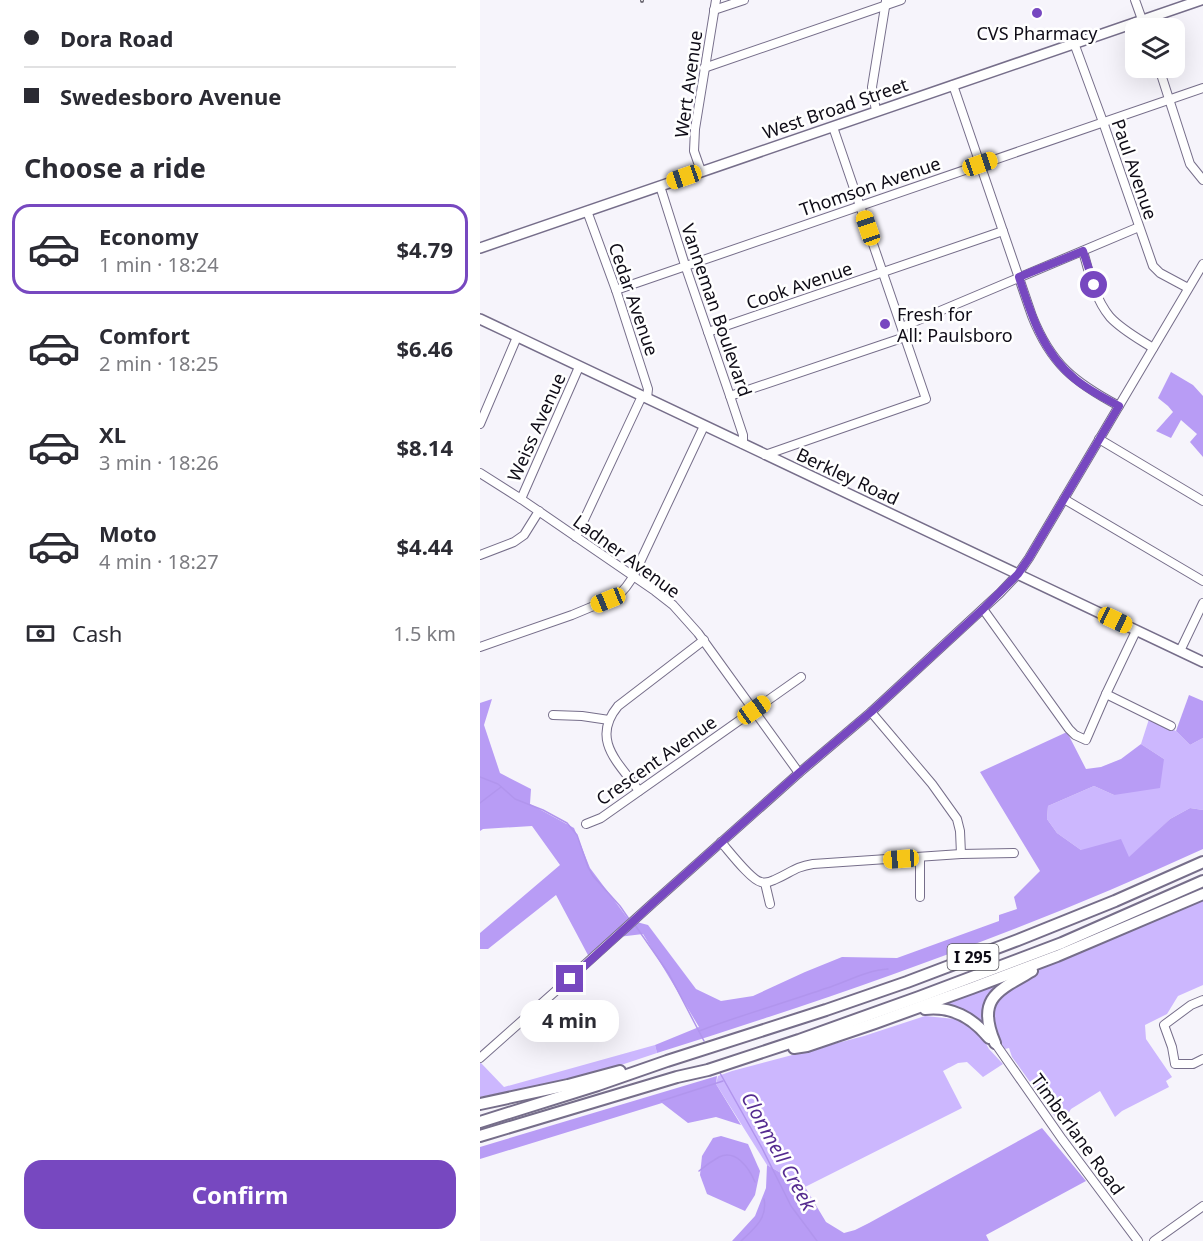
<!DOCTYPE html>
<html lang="en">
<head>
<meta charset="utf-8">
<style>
	body { margin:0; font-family:"Noto Sans",sans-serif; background:#f2f2f3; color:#2b2b33; height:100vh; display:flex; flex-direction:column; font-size:22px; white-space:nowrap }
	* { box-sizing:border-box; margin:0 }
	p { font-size:20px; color:#7c7c81 }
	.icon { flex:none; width:33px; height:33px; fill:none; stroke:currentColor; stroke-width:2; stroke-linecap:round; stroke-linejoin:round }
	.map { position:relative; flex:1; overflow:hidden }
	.drawer { display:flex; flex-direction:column; background:#fff; width:480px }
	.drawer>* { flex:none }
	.top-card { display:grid; align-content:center; height:132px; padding:0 24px; background:#fff }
	.tools { position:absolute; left:645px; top:18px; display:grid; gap:12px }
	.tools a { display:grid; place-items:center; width:60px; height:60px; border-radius:12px; background:#fff; box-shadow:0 6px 24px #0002; font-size:30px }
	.end { position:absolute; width:27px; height:27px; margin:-14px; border:8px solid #7748c0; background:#fff; box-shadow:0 0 0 3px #fff }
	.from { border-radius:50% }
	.bubble { position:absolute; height:42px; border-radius:18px; background:#fff; box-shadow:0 6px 24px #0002; font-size:20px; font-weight:700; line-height:42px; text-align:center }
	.car { position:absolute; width:18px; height:36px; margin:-18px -9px; border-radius:8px; box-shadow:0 0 4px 2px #0007; background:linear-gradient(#f5c518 24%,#345 0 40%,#f5c518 0 76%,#345 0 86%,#f5c518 0) }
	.top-card b { display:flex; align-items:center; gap:21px; height:57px; font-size:22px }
	.top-card b+b { border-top:2px solid #e1e1e2 }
	.top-card i { width:15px; height:15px; background:#2b2b33 }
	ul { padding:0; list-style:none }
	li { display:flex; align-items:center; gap:18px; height:90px; margin:0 12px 9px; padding:0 12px; border:3px solid transparent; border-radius:18px }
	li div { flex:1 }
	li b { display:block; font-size:22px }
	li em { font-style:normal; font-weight:700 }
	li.selected { border-color:#7748c0 }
	li>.icon { width:54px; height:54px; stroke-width:1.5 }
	h2 { padding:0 24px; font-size:27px; line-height:72px }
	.pay { display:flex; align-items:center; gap:15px; height:66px; padding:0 24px; font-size:22px }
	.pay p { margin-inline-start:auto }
	.button { display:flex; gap:12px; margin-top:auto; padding:12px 24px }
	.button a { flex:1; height:69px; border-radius:18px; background:#7748c0; color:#fff; font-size:24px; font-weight:700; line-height:69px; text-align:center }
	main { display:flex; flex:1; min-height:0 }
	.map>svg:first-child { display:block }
	.green { fill:#ccb7fe }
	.forest { fill:#b89cf5 }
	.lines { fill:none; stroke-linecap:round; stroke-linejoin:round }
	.stream { stroke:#b195ed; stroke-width:1.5 }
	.minor-casing { stroke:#766e8a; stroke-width:10 }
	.major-casing { stroke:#766e8a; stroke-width:12 }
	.highway-casing { stroke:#766e8a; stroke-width:14 }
	.minor { stroke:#fff; stroke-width:8 }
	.major { stroke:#fff; stroke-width:9 }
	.highway { stroke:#fff; stroke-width:10 }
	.rail-casing { stroke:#6d6a74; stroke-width:4 }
	.rail { stroke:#fff; stroke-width:1.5; stroke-dasharray:4.5; stroke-linecap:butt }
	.route { stroke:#7748c0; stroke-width:8 }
	.poi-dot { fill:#7748c0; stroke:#fff; stroke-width:2 }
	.labels { text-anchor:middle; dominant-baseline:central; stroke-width:5; stroke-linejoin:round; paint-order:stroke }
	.shield { fill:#fff; stroke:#57555d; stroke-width:1.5 }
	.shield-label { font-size:16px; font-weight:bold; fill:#0f0c17 }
	.poi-label { font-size:18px; fill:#0f0c17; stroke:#fff }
	.street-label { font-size:18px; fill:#0f0c17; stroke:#fff }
	.water-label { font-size:20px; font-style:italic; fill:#552b90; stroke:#fff }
</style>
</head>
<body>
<main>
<section class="drawer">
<div class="top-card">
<b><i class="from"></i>Dora Road</b>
<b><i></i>Swedesboro Avenue</b>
</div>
<h2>Choose a ride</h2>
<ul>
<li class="selected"><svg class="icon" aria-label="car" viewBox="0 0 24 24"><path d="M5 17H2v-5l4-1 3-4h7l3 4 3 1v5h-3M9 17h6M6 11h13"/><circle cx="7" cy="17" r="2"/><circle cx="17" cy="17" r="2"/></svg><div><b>Economy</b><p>1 min · 18:24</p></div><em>$4.79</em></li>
<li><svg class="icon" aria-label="car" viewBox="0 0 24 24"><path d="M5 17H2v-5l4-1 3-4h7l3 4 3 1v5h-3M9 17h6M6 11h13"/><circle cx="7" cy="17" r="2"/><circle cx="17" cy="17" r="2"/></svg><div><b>Comfort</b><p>2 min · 18:25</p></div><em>$6.46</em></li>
<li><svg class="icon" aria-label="car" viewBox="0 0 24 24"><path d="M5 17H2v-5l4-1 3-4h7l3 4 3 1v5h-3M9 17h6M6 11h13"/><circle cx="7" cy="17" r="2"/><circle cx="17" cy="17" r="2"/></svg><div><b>XL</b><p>3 min · 18:26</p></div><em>$8.14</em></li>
<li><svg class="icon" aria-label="car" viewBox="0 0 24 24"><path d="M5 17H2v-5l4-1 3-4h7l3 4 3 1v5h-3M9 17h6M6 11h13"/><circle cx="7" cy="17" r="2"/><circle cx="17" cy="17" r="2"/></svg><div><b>Moto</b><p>4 min · 18:27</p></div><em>$4.44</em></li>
</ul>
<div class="pay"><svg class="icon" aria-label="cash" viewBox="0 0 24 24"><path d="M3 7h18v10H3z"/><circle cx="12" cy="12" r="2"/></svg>Cash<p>1.5 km</p></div>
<div class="button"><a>Confirm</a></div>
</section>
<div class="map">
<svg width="723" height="1241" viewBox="0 0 723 1241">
	<rect width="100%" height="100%" fill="#f6f4fb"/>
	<g class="green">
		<path d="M669,719L696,731L710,745L723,738V810L710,808L690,819L649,858L601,850L577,833L567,819L568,806L614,786L634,795L684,759L661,744Z"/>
		<path d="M723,895V985L698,996L687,1014L665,1025L666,1039L692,1077L686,1081L689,1087L642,1111L635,1117L620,1091L591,1109L581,1125L532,1057L529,1048L525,1049L515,1036L510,1021L515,1001L548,974L589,954Z"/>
		<path d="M532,977L506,1003L504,1026L489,1013L463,1004Z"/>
		<path d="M445,1016L475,1019L500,1033L509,1049L523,1064L503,1077L487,1062L478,1063L463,1071L482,1108L325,1187L311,1183L308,1177L287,1165L236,1084L238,1076L252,1071L384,1036Z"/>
		<path d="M175,1045L177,1053L126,1070L92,1079L0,1097V1063H1L24,1087Z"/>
	</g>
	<g class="forest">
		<path d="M691,372L713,385L723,396V457L710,442L717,434L701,420L691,438L676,431L693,412L688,406L678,398Z"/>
		<path d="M709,695L723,701V738L710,745L696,731Z"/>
		<path d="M12,699L4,725L20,773L51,789L50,804L94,828L110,868L149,920L168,925L216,989L241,1001L273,996L325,972L362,957L417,958L519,921V915L537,909L534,897L560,871L500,772L587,732L606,769L621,767L641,759L661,744L684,759L680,788L634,795L614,786L568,806L567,819L577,833L601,850L641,839L649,857L690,819L710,808L723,810V849C547,930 362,995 177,1053L175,1045L219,1027L163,934L130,938L109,957L76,895L8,949H0V933L80,865L52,826L3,829L0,831V703Z"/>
		<path d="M237,1076L236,1084L261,1125L236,1117L208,1123L182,1103L0,1159V1147Z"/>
		<path d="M562,1128L606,1181L506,1235L509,1241H252L275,1216L286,1188L287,1165L308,1177L311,1183L325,1187L346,1222L364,1233L375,1230L389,1223Z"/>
		<path d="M241,1136L268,1144L280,1171L275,1195L265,1211L227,1194L220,1175L222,1156L233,1138Z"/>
	</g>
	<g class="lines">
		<g class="stream">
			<path d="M0,777L18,784L35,799L63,810L87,823L97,835L108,867L113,876L140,906L149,919"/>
			<path d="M0,803L21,787"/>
			<path d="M155,925L189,974L224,1041"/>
			<path d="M219,1031C261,1015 304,1003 347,988C366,982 387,970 408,969"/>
			<path d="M240,1073L282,1148L311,1206L337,1241"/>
			<path d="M181,1101L243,1081"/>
			<path d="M219,1171C225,1166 232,1161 239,1157C256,1149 269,1168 275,1182"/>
			<path d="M261,1241C274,1229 288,1218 284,1199"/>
		</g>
		<g class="minor-casing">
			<g id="minor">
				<path d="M655,0L665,28"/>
				<path d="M234,10L264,0"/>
				<path d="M594,43L623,122L673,266L680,273L708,288"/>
				<path d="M224,68L421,0"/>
				<path d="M679,68L710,164L723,180"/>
				<path d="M473,85L552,316C571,364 594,382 639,406"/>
				<path d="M396,111L392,87L406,1"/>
				<path d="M221,171L214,151L215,129L236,0"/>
				<path d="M180,186L205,265L250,396L263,435V444"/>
				<path d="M107,211L136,290L168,389L167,398"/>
				<path d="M603,251C609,273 615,299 630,317C642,330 659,339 673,348"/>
				<path d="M136,290L723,88"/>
				<path d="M422,327L659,227"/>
				<path d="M228,332L523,231"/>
				<path d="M250,396L425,337"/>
				<path d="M0,424L37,337"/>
				<path d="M619,439L723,501"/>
				<path d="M285,455L446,399L353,127"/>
				<path d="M0,473L41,499L175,591L193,605L218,633L319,773"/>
				<path d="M41,499L99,367"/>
				<path d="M584,499L723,581"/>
				<path d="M96,537L162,396"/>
				<path d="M0,555L34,542L44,535L59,511"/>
				<path d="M503,609L589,729L595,735L606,740L626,694L656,631"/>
				<path d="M0,647L92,615L128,600L138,596L146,587L153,577L224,426"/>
				<path d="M700,651L723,603"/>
				<path d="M626,694L691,726"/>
				<path d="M391,712L452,784L477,819L480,831L481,854"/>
				<path d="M73,715L102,716L129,720"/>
				<path d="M159,791C139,763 110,740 138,706L224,640"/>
				<path d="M106,824L121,818L321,677"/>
				<path d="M241,842C249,851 271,880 281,882C285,883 290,882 294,880C311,873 314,867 333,864L481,854L534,853"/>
				<path d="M285,883L290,904"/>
				<path d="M440,897V858"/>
				<path d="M723,1000L711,1005L684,1025L692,1047L695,1064H713L723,1059"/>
				<path d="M515,1043L582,1139L658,1241"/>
				<path d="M0,1058L79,988L173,903L319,773L391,712L520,593L538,574L549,558L723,264"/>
				<path d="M674,1241L723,1206"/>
			</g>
		</g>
		<g class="major-casing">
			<g id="major">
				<path d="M0,248L721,0"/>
				<path d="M0,319L723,662"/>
			</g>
		</g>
		<g class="highway-casing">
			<g id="highway">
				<path d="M445,1009C471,1006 493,1018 509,1038"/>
				<path d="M515,1043C496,999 517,991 552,971"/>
				<path d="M314,1048L327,1046L395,1023L492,988L577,956L723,894"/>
				<path d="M0,1104L88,1085L140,1071"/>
				<path d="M0,1122L118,1085L187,1061L346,1010L427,982L538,940L635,901L723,862"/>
				<path d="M0,1136L197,1077L228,1070L319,1040L439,997L582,943L723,881"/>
			</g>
		</g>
		<use href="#minor" class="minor"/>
		<use href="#major" class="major"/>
		<use href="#highway" class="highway"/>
		<g class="rail-casing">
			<path id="rail" d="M162,1V0"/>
		</g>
		<use href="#rail" class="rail"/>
	</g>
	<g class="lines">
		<path class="route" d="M90,979L173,903L320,772L391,712L503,609L538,574L549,558L639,406C624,398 608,390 595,379C563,353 551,315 539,277L603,251L614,285"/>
	</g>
	<g class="poi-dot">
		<circle cx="557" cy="13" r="6"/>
		<circle cx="405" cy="324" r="6"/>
	</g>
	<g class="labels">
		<rect class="shield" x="467.5" y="944" width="51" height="26" rx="4.5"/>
		<g class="shield-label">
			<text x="493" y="957">I 295</text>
		</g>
		<g class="poi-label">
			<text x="557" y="33">CVS Pharmacy</text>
			<text x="417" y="314" text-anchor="start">Fresh for<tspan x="417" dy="21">All: Paulsboro</tspan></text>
		</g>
		<g class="street-label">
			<text transform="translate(208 84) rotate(-82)">Wert Avenue</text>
			<text transform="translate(355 108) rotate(-19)">West Broad Street</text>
			<text transform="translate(655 169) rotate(71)">Paul Avenue</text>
			<text transform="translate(390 186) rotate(-19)">Thomson Avenue</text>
			<text transform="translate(319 285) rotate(-19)">Cook Avenue</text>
			<text transform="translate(154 299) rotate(71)">Cedar Avenue</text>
			<text transform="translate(237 310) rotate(71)">Vanneman Boulevard</text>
			<text transform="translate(56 427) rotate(-66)">Weiss Avenue</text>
			<text transform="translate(368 476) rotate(25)">Berkley Road</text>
			<text transform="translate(147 556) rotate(36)">Ladner Avenue</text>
			<text transform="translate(176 760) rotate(-35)">Crescent Avenue</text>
			<text transform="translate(598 1134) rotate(54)">Timberlane Road</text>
		</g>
		<g class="water-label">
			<text transform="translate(299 1151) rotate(61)">Clonmell Creek</text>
		</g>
	</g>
</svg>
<div class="tools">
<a><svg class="icon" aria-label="layers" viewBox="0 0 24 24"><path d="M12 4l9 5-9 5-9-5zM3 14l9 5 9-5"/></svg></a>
</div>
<i class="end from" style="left:614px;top:285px"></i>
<i class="end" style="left:90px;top:979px"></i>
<div class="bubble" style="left:40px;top:1000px;width:99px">4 min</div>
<i class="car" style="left:500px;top:164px;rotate:71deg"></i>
<i class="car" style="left:204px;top:177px;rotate:251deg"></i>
<i class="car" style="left:388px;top:228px;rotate:341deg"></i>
<i class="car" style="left:128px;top:600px;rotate:248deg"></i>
<i class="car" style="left:635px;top:620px;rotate:115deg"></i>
<i class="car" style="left:274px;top:710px;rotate:55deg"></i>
<i class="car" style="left:421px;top:859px;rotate:266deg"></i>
</div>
</main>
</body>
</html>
